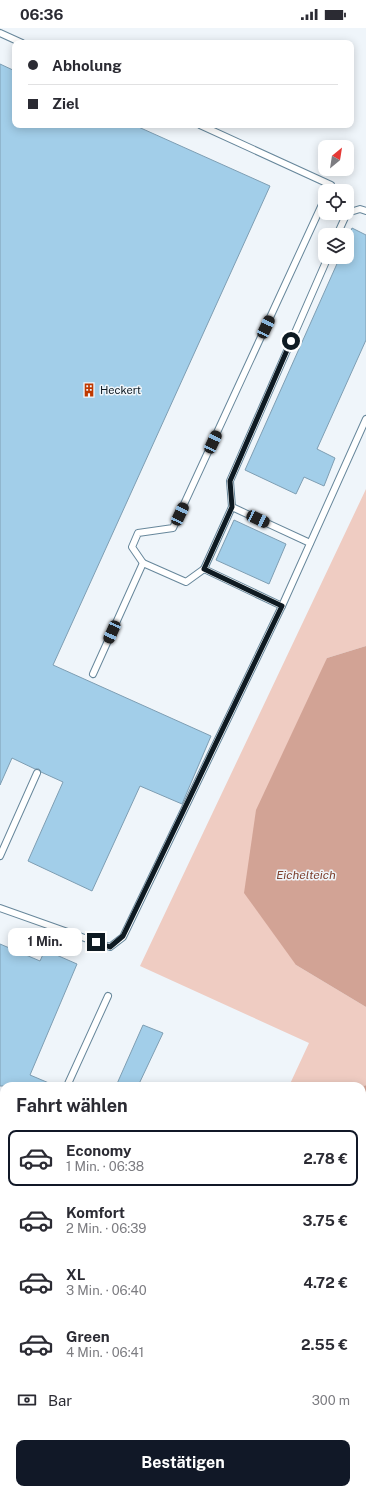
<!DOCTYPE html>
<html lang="de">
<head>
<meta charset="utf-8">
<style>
	body { margin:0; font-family:"Public Sans",sans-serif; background:#f7f7f7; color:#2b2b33; height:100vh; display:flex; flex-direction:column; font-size:15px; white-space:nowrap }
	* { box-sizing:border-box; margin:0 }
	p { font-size:13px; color:#7c7c81 }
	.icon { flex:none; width:22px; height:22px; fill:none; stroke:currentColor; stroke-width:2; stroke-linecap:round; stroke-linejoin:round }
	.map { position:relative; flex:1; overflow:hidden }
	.panel { position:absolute; left:0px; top:1054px; width:366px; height:412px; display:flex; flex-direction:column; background:#fff; border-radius:12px 12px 0 0; box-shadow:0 2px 10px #0003 }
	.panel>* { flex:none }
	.top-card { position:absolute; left:12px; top:12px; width:342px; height:88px; border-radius:8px; box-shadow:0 2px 10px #0003; display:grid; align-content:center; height:88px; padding:0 16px; background:#fff }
	.needle { width:26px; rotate:30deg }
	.controls { position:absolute; left:318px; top:112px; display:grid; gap:8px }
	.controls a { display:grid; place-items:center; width:36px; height:36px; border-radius:8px; background:#fff; box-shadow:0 2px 10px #0003; font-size:20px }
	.end { position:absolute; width:18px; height:18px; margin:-9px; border:5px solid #0e1a22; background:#fff; box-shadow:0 0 0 2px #fff }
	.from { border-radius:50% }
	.bubble { position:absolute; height:28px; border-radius:8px; background:#fff; box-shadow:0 2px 10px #0003; font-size:13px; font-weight:700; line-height:28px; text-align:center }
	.car { position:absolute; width:12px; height:24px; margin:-12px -6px; border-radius:5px; box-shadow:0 0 3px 1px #0007; background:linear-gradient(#222 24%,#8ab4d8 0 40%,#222 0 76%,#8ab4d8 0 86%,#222 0) }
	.top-card b { display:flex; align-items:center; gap:14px; height:38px; font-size:15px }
	.top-card b+b { border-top:1px solid #e1e1e2 }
	.top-card i { width:10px; height:10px; background:#2b2b33 }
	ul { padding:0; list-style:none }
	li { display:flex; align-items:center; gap:12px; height:56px; margin:0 8px 6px; padding:0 8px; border:2px solid transparent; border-radius:8px }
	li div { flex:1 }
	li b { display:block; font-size:15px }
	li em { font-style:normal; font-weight:700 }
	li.active { border-color:#111827 }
	li>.icon { width:36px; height:36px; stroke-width:1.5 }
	h2 { padding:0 16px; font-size:18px; line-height:48px }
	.pay { display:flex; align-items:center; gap:10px; height:44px; padding:0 16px; font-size:15px }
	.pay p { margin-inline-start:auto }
	.cta { display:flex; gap:8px; margin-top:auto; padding:8px 16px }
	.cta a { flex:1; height:46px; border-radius:8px; background:#111827; color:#fff; font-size:16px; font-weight:700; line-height:46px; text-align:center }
	.status { display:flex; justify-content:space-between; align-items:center; height:28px; padding:0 20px; background:#fff; direction:ltr }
	.status svg { height:11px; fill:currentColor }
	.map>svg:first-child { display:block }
	.green { fill:#efccc2 }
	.water { fill:#d2a395 }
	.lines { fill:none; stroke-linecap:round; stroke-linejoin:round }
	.stream { stroke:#d2a395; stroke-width:5 }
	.building { fill:#a2cee9; stroke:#7e9eb3 }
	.service-casing { stroke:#67879b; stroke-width:8 }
	.minor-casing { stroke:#67879b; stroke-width:14 }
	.path { stroke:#8e969d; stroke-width:2.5; stroke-dasharray:2 3; stroke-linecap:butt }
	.service { stroke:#fff; stroke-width:6 }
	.minor { stroke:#fff; stroke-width:12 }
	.route { stroke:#0e1a22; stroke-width:5 }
	.labels { text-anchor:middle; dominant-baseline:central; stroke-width:3; stroke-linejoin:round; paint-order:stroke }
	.poi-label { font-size:11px; fill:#0e1a22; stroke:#eff5fa; text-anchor:start }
	.water-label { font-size:12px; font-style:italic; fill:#7e412f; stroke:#eff5fa }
</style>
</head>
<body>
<div class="status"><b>06:36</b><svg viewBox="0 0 49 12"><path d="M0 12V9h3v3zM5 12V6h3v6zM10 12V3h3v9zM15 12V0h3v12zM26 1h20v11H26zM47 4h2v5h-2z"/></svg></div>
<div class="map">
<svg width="366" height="1466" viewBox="0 0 366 1466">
	<rect width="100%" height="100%" fill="#eff5fa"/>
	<g class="green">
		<path d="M366,461V618L327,630L296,937L366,979V1376L362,1384V1058H289L309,1015L140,938Z"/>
		<path d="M4,1287V1439H0V1288Z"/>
		<path d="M118,1462H311L308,1466H124Z"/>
	</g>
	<path class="water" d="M366,618V979L296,937L244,865L256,782L327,630Z"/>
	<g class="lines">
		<g class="stream">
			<path d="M362,1067L366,1060"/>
			<path d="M0,1342H4"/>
		</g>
	</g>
	<g class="building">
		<path d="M0,36L15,43V97H134L270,158L53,637L211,708L182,776L140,758L92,863L28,833L63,754L41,744L39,741H35L12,730L0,757Z"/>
		<path d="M352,200L366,207V312L317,421L335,430L324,458L304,449L296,466L245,442L340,229H347V213Z"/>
		<path d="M234,492L286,516L269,556L216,532Z"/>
		<path d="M0,916L40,933L45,922L77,936L30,1047L56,1058H0Z"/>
		<path d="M143,997L163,1005L138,1058H116Z"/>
	</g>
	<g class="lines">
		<g class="service-casing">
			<g id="service">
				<path d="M0,5L22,15"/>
				<path d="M200,97L331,157L328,163"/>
				<path d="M347,185L360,181L366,183"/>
				<path d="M337,207L347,185"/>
				<path d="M232,479L310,515"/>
				<path d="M143,535L132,519L138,505L173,500L325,170"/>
				<path d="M282,578L204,541L232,479L230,453L328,229"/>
				<path d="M93,646L143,535L186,554L204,541"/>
				<path d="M0,828L37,745"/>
				<path d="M0,880L110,919L123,909L282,578L366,391"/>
				<path d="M67,1058L108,968"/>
				<path d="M0,1204L4,1196"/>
			</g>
		</g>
		<g class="minor-casing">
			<g id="minor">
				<path d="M362,1435L366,1428"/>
				<path d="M342,1466L345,1462"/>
			</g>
		</g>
		<g class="path">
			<path d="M362,1403L366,1396"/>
			<path d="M0,1453H4"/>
			<path d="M81,1462L92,1466"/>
			<path d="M320,1466L322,1462"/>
			<path d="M360,1466L366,1457"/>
		</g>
		<use href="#service" class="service"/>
		<use href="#minor" class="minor"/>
	</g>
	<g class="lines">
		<path class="route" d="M96,914L110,919L123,908L282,578L204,541L232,479L230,453L291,313"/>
	</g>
	<defs>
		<g id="building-bare" transform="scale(1.08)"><path d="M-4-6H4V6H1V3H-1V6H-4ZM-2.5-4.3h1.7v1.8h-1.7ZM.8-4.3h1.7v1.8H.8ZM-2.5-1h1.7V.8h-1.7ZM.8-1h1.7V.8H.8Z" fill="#bf3800" stroke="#eff5fa" stroke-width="2.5" paint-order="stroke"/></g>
	</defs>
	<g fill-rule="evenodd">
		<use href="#building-bare" x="89" y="362"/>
	</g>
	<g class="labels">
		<g class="poi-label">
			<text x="100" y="362">Heckert</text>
		</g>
		<g class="water-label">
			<text x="306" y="847">Eichelteich</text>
		</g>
	</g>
</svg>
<div class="controls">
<a><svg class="needle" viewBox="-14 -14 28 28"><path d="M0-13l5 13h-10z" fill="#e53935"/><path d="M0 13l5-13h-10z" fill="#7c7c81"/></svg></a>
<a><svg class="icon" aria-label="locate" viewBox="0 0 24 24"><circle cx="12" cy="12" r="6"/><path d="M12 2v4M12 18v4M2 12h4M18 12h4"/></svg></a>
<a><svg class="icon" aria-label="layers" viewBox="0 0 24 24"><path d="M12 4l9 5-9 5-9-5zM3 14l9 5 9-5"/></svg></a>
</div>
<i class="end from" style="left:291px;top:313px"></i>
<i class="end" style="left:96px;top:914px"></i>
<div class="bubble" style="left:8px;top:900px;width:74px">1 Min.</div>
<i class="car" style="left:266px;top:299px;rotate:25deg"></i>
<i class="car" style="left:213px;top:414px;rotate:25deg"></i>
<i class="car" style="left:180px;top:486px;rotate:25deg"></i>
<i class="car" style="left:258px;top:491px;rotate:115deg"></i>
<i class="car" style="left:112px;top:604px;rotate:204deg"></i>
<div class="top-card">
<b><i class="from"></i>Abholung</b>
<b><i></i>Ziel</b>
</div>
<section class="panel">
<h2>Fahrt wählen</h2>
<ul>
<li class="active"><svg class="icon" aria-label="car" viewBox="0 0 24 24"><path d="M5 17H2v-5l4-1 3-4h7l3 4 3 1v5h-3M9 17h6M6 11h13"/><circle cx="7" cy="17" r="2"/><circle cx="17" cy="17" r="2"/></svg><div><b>Economy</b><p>1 Min. · 06:38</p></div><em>2.78 €</em></li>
<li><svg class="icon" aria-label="car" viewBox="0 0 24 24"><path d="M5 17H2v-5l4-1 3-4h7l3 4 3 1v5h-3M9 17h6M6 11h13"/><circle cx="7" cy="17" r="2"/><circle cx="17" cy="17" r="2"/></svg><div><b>Komfort</b><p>2 Min. · 06:39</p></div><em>3.75 €</em></li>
<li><svg class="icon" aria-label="car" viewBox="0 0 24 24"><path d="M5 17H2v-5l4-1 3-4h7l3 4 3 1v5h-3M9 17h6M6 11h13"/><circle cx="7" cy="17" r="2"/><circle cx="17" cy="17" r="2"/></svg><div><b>XL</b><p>3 Min. · 06:40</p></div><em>4.72 €</em></li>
<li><svg class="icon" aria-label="car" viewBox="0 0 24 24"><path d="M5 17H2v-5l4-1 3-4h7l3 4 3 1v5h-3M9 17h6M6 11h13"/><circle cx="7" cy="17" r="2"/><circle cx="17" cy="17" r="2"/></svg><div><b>Green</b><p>4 Min. · 06:41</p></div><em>2.55 €</em></li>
</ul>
<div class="pay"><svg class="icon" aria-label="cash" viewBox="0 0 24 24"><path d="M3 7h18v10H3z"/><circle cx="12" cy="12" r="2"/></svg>Bar<p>300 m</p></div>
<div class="cta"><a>Bestätigen</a></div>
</section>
</div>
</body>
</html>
